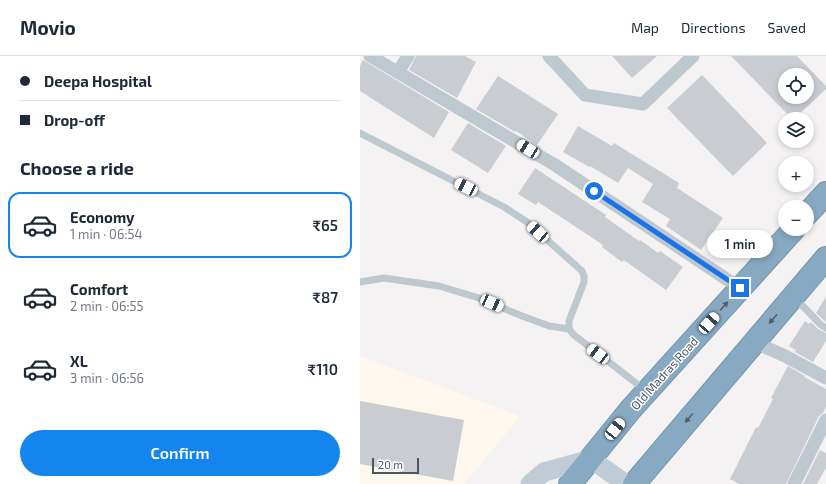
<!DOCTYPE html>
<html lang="en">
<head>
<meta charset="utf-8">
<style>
	body { margin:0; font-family:"Exo 2",sans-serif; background:#f2f2f3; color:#1f2937; height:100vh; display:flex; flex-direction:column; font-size:15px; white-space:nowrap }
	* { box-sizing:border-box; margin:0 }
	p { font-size:13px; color:#747a83 }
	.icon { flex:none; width:22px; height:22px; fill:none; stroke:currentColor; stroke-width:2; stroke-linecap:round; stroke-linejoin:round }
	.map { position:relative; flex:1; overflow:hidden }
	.panel { display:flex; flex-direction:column; background:#fff; width:360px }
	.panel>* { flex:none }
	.hud { display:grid; align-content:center; height:88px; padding:0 20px; background:#fff }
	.tools { position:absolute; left:418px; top:12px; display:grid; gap:8px }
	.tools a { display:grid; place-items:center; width:36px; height:36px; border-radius:50%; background:#fff; box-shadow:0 2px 6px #0003; font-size:20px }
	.scale { position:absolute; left:12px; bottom:10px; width:47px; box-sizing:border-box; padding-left:4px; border:2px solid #495760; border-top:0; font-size:11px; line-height:14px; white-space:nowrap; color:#495760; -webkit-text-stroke:3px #fff; paint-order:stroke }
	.end { position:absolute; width:18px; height:18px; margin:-9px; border:5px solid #1a73e8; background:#fff; box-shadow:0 0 0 2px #fff }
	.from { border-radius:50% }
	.bubble { position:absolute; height:28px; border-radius:14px; background:#fff; box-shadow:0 2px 6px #0003; font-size:13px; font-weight:600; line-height:28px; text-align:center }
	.car { position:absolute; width:12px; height:24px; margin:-12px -6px; border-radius:5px; box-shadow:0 0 3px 1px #0007; background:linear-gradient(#fff 24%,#345 0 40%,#fff 0 76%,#345 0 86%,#fff 0) }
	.hud b { display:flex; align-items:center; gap:14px; height:38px; font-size:15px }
	.hud b+b { border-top:1px solid #e0e1e3 }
	.hud i { width:10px; height:10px; background:#1f2937 }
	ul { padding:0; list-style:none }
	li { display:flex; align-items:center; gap:12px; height:66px; margin:0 8px 6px; padding:0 12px; border:2px solid transparent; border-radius:12px }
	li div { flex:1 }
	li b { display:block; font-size:15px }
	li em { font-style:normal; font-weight:600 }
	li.selected { border-color:#1385ed }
	li>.icon { width:36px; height:36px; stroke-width:1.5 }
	h2 { padding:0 20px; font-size:18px; line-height:48px }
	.action { display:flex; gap:8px; margin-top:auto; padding:8px 20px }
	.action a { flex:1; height:46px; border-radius:24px; background:#1385ed; color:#fff; font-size:16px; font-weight:600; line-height:46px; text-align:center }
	header { display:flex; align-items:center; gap:24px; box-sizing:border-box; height:56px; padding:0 20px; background:#fff; border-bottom:1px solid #e0e1e3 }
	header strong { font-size:19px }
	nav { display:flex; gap:22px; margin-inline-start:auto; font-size:14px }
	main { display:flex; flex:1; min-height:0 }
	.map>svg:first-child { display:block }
	.commercial { fill:#fdf7ed }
	.building { fill:#c9cdd1; fill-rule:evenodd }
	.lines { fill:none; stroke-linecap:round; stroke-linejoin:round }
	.highway-casing { stroke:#7394ae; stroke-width:24 }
	.lane { stroke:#bdc8cf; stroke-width:7 }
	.street { stroke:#bdc8cf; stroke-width:13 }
	.secondary { stroke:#bfccd6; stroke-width:19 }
	.highway { stroke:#88a9c2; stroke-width:22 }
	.oneway { fill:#4f5f6a }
	.route { stroke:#1a73e8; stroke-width:5 }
	.labels { text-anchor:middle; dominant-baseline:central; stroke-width:3; stroke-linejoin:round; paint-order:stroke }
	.street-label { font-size:12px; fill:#495760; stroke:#fff }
</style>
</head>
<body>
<header>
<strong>Movio</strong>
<nav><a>Map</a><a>Directions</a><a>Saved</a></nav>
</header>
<main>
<section class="panel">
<div class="hud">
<b><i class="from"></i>Deepa Hospital</b>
<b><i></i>Drop-off</b>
</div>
<h2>Choose a ride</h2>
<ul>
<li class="selected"><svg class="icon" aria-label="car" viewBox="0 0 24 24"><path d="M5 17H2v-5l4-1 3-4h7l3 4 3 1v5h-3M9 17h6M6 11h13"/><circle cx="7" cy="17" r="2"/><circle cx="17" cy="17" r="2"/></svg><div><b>Economy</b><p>1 min · 06:54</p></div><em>₹65</em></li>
<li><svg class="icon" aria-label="car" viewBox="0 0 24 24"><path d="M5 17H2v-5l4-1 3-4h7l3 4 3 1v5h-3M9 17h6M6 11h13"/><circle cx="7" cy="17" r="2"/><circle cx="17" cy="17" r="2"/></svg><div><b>Comfort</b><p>2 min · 06:55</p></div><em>₹87</em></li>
<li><svg class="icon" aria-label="car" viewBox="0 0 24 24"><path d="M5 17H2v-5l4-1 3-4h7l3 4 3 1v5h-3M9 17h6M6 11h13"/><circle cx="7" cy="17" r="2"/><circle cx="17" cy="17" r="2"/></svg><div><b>XL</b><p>3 min · 06:56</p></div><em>₹110</em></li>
</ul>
<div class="action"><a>Confirm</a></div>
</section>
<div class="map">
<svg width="466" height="428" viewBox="0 0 466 428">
	<rect width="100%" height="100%" fill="#f4f2f2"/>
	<path class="commercial" d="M0,300L160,360L105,428H0Z"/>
	<g class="building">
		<path d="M56,0H105L116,6L97,42L49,14Z"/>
		<path d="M252,0H297L272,22Z"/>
		<path d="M371,0H437L466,30V33L434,63H432ZM425,19H447V41H425Z"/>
		<path d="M3,4L89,56L74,82L0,35V10Z"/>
		<path d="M342,19L407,87L373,120L307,52Z"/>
		<path d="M138,20L198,58L177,89L156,75L155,76L116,53Z"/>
		<path d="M108,67L146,90L128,117L91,94Z"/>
		<path d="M218,70L252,90L254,87L319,127L317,132L363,162L341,194L306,170L310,163L282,146L293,128L268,112L258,127L230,110L229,111L203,96Z"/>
		<path d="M175,112L246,159L245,161L279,185L280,184L298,197L300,195L323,211L306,234L264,204L262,206L242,191L243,189L178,146L176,149L158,138Z"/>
		<path d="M466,241V266L456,257Z"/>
		<path d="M445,265L449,268L451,266L458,273L466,277V285L453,306L435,296L436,294L429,290Z"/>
		<path d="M428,310L445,320L444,321L466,333V351L463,357L459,360L426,428H379L370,423L396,371L398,372L413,343L411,342Z"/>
		<path d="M0,345L104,364L93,425L0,408Z"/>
		<path d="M460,394L466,397V412L457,428H443Z"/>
	</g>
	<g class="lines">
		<g class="highway-casing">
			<g id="highway">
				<path d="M447,158L466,137"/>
				<path d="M210,428L271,353L434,173"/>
				<path d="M274,428L466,202"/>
			</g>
		</g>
		<g class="lane">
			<path d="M0,77L144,151L167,166L222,215L224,220V226L209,265V273L214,279L285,334"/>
			<path d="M0,226L24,222L79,230L119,242L157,258L189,270L209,273"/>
			<path d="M435,242L461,269L466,272"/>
		</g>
		<g class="street">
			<path d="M10,0L195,109L380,232"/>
			<path d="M189,0L225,39L283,48L333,0"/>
			<path d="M38,16L48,0"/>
			<path d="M394,286L425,300L466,322"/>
			<path d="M434,428L466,364"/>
		</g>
		<path class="secondary" d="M170,428L184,416L231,403L266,428"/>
		<use href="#highway" class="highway"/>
	</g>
	<defs><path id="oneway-solid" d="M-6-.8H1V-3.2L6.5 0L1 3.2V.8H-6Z"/></defs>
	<g class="oneway">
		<use href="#oneway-solid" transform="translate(364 250) rotate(-48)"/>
		<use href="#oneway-solid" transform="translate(413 263) rotate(131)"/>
		<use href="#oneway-solid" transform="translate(329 362) rotate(130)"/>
	</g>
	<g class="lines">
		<path class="route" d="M234,135L380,232"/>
	</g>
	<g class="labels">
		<g class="street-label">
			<text transform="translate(304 317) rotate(-48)">Old Madras Road</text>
		</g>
	</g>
</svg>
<div class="tools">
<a><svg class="icon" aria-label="locate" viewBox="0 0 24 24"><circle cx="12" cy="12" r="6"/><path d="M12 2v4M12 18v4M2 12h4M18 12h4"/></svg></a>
<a><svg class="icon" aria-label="layers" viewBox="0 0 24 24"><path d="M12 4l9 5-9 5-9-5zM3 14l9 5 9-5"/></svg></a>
<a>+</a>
<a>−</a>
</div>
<div class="scale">20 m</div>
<i class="end from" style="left:234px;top:135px"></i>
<i class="end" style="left:380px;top:232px"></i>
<div class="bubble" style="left:347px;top:174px;width:66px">1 min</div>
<i class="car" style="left:168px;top:93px;rotate:301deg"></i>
<i class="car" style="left:106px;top:131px;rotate:297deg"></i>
<i class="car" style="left:178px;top:176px;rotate:312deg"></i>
<i class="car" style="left:132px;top:247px;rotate:114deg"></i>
<i class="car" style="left:349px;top:267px;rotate:42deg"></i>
<i class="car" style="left:238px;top:298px;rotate:307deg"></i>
<i class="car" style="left:255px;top:373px;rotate:39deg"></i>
</div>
</main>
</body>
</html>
